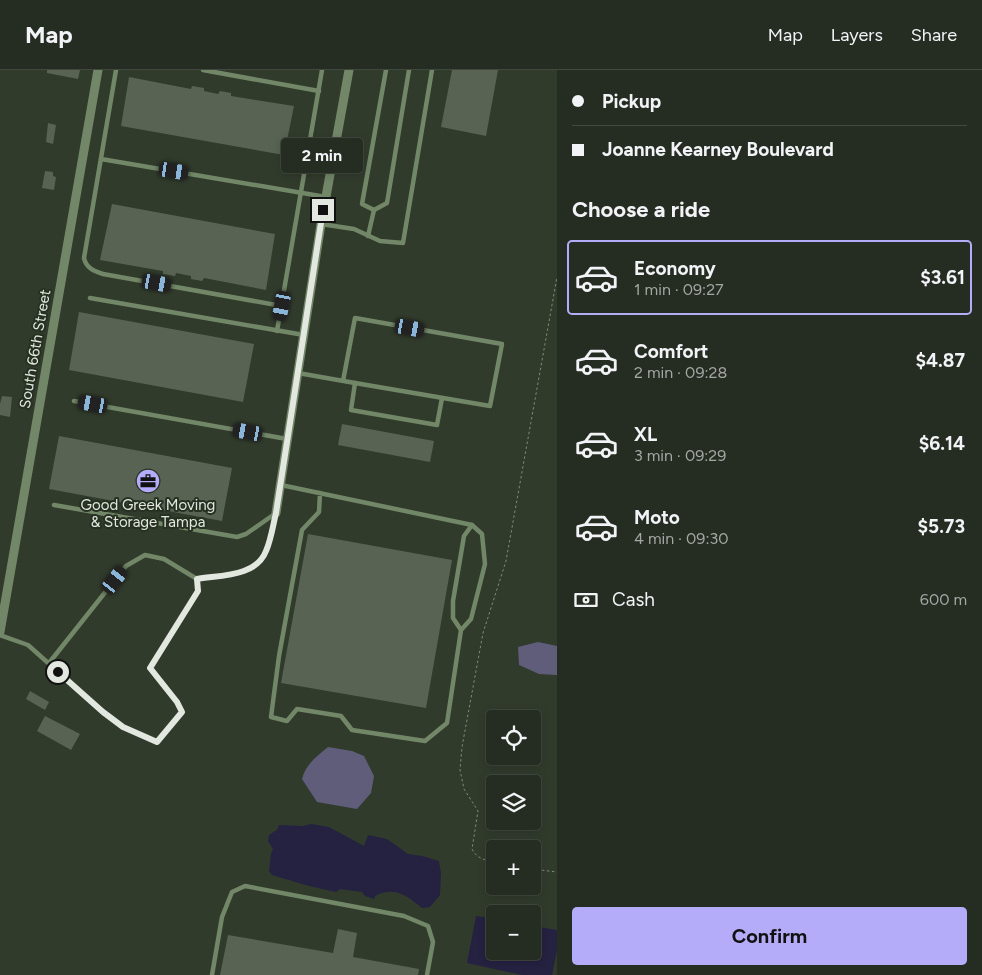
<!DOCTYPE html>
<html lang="en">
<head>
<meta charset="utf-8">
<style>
	body { margin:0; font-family:Figtree,sans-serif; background:#2d342a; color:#f1f3f6; height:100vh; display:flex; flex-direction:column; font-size:19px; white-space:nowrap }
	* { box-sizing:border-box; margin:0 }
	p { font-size:16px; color:#a3a7a5 }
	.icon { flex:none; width:28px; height:28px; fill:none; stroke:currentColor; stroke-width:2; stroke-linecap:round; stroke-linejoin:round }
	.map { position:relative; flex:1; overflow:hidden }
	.details { display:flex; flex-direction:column; background:#252c21; width:425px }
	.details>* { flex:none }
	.banner { display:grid; align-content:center; height:110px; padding:0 15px; background:#252c21 }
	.buttons { position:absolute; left:486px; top:640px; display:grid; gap:10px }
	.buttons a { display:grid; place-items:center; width:55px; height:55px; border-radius:5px; background:#252c21; box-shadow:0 2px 8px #0003,0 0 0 1px #42483f; font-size:25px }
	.end { position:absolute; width:22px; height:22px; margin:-11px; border:6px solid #e2e8df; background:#111; box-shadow:0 0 0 2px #111 }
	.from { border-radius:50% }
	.bubble { position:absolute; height:35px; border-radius:5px; background:#252c21; box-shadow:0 2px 8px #0003,0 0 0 1px #42483f; font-size:16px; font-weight:700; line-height:35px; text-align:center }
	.car { position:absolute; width:15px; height:30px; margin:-15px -8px; border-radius:6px; box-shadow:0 0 4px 1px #0007; background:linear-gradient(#222 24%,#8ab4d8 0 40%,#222 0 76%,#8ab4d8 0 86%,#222 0) }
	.banner b { display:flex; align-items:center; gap:18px; height:48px; font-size:19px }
	.banner b+b { border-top:1px solid #42483f }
	.banner i { width:12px; height:12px; background:#f1f3f6 }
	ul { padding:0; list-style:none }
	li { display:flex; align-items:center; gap:15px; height:75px; margin:0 10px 8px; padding:0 5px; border:2px solid transparent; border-radius:5px }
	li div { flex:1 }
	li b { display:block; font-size:19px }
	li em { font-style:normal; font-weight:700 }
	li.on { border-color:#b4acf9 }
	li>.icon { width:45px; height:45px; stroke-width:1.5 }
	h2 { padding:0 15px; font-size:22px; line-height:60px }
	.pay { display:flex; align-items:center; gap:12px; height:55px; padding:0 15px; font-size:19px }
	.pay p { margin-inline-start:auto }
	.button { display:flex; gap:10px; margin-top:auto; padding:10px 15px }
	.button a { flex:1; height:58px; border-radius:5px; background:#b4acf9; color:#111; font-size:20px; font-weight:700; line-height:58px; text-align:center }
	header { display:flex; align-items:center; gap:30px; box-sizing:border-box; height:70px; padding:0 25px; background:#252c21; border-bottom:1px solid #42483f }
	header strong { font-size:24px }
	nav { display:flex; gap:28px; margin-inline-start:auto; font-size:18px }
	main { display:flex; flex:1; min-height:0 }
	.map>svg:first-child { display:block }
	.green { fill:#5f5d7a }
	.water { fill:#252141 }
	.building { fill:#586353 }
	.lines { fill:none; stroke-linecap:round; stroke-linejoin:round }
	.path { stroke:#81897d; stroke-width:1; stroke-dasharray:2.5 2.5; stroke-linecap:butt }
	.lane { stroke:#728767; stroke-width:4.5 }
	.street { stroke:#728767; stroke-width:9 }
	.route { stroke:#e2e8df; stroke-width:6 }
	.labels { text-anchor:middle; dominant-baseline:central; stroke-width:4; stroke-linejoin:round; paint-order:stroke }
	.street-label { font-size:15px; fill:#e2e8df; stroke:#273122 }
	.poi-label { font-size:15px; fill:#e2e8df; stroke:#273122 }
</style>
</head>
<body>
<header>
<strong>Map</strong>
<nav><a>Map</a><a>Layers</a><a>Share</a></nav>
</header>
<main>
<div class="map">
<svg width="557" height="905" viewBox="0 0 557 905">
	<rect width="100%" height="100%" fill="#313b2c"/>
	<g class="green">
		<path d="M538,572L557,576V605L539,604L519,595L518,577Z"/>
		<path d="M328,677L352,681L364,686L374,706L371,723L357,739L317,732L302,709C306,694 316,687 328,677Z"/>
	</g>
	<g class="water">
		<path d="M311,754L329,757L364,776L368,765L387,769L408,784L422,786L439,791L441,803L440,825L430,837L422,838C406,825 395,816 375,826L374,829L365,826L362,822L340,819L336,822L309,816L272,805L269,801L271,784L273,779L268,771L269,765L277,760L279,755L303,756Z"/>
		<path d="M476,846L495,849V881H532L533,856L557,860V880L552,905H522L467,893Z"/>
	</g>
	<g class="building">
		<path d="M47,0H80L78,9L47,3Z"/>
		<path d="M452,0H498L486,66L441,57Z"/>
		<path d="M129,7L191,19L192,16L204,18V21L218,24L220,21L231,23V26L294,36L284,85L121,56Z"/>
		<path d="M48,53L56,55L53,74L46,72Z"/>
		<path d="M45,101L53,102V106L56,107L54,120L42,118Z"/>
		<path d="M112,134L275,164L266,220L204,208L202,211L191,209V206L176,203L175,206L163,204V201L100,190Z"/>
		<path d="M79,242L254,274L243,332L69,300Z"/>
		<path d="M2,326L12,327L10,347L0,345V334Z"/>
		<path d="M342,354L434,371L430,392L338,375Z"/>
		<path d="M59,366L232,398L222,451L49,419Z"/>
		<path d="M308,464L452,490L426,638L281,613Z"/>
		<path d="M30,621L49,632L45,640L26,629Z"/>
		<path d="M45,646L80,664L71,680L37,661Z"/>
		<path d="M338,859L357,863L353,887L419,899L418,905H220L228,865L333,883Z"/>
	</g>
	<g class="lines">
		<g class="path">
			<path d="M495,792C485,790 477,789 472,779L478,741L464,719L460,700L462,677L483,563L506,491L557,207"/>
			<path d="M532,799L557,802"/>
		</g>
		<g class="lane">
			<path d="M116,0L84,188C86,198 94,201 103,204L282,236"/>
			<path d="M203,0L319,21"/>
			<path d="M101,89L326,127"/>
			<path d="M374,140L387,133L409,0"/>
			<path d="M374,140L362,134L386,0"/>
			<path d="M321,154L354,159L380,171L403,173L432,0"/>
			<path d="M368,166L374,140"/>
			<path d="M90,228L304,265"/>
			<path d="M277,261L322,0"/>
			<path d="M298,303L355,313L490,336L502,274L355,248L343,311"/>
			<path d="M355,313L351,340L437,355L442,328"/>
			<path d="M74,331L287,369"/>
			<path d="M281,415L472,455L482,464L485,494L471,549L461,560L447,653L425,671L352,660L341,646L297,639L287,651L271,647L279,586L302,460L319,442L320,423"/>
			<path d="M54,435L237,467L246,464L276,443"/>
			<path d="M197,509C220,505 256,507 266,481C271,470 273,455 276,443"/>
			<path d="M461,560L453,548V531L464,466L472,455"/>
			<path d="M0,565L28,575L103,642L123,657L157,672L182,642L177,632L151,598L198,521L197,509L164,489L145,485L126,496L49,593"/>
			<path d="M212,905L222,847L232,822L245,816L404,846L428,856L433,872L427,905"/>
		</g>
		<g class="street">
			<path d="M276,443L321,154L349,0"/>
			<path d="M0,562L98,0"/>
		</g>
	</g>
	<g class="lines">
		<path class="route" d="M58,602L103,642L123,657L157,672L182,642L177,632L150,598L198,521L197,509C220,505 256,507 266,481C271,470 273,455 276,443L323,140"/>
	</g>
	<defs>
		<g id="office-disc" transform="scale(1.25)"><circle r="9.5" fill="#b4acf9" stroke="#273122"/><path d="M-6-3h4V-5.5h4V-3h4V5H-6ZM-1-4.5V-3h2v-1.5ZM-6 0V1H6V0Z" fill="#111"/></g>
	</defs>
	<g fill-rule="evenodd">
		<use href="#office-disc" x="148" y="411"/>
	</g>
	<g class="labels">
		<g class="street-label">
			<text transform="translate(35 279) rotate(-80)">South 66th Street</text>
		</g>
		<g class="poi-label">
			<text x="148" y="435">Good Greek Moving<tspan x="148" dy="17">&amp; Storage Tampa</tspan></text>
		</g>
	</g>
</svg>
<div class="buttons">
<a><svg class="icon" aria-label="locate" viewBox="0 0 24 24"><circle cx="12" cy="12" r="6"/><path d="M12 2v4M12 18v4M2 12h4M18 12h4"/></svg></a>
<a><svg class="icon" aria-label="layers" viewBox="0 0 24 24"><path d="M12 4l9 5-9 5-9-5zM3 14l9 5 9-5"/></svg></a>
<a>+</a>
<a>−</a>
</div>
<i class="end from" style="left:58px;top:602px"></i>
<i class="end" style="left:323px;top:140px"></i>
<div class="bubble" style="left:281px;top:68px;width:82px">2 min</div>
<i class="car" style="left:174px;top:101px;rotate:99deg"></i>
<i class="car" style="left:157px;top:213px;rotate:100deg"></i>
<i class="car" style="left:282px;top:236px;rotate:191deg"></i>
<i class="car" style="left:410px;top:258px;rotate:100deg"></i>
<i class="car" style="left:93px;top:334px;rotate:280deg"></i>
<i class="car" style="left:248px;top:362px;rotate:280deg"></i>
<i class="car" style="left:115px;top:510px;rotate:38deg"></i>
</div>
<section class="details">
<div class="banner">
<b><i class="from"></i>Pickup</b>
<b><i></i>Joanne Kearney Boulevard</b>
</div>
<h2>Choose a ride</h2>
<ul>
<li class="on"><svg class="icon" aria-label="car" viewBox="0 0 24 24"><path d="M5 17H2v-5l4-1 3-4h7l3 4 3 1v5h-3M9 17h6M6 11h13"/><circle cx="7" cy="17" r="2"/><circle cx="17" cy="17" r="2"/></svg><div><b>Economy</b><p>1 min · 09:27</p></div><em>$3.61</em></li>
<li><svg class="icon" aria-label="car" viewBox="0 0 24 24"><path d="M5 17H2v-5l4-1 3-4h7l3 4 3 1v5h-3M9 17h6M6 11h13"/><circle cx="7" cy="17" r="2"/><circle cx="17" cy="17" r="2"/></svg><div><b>Comfort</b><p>2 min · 09:28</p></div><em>$4.87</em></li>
<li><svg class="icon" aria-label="car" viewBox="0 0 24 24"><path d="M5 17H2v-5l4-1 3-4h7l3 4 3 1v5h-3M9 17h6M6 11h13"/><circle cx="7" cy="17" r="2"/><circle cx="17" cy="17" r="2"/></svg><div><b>XL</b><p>3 min · 09:29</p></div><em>$6.14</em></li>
<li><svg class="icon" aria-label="car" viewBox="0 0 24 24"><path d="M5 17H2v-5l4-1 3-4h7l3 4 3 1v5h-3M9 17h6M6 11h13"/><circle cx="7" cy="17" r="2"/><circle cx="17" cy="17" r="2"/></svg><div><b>Moto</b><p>4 min · 09:30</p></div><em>$5.73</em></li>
</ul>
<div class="pay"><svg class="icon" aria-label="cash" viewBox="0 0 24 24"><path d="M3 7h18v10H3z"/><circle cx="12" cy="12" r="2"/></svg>Cash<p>600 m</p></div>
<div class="button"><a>Confirm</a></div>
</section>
</main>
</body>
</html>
